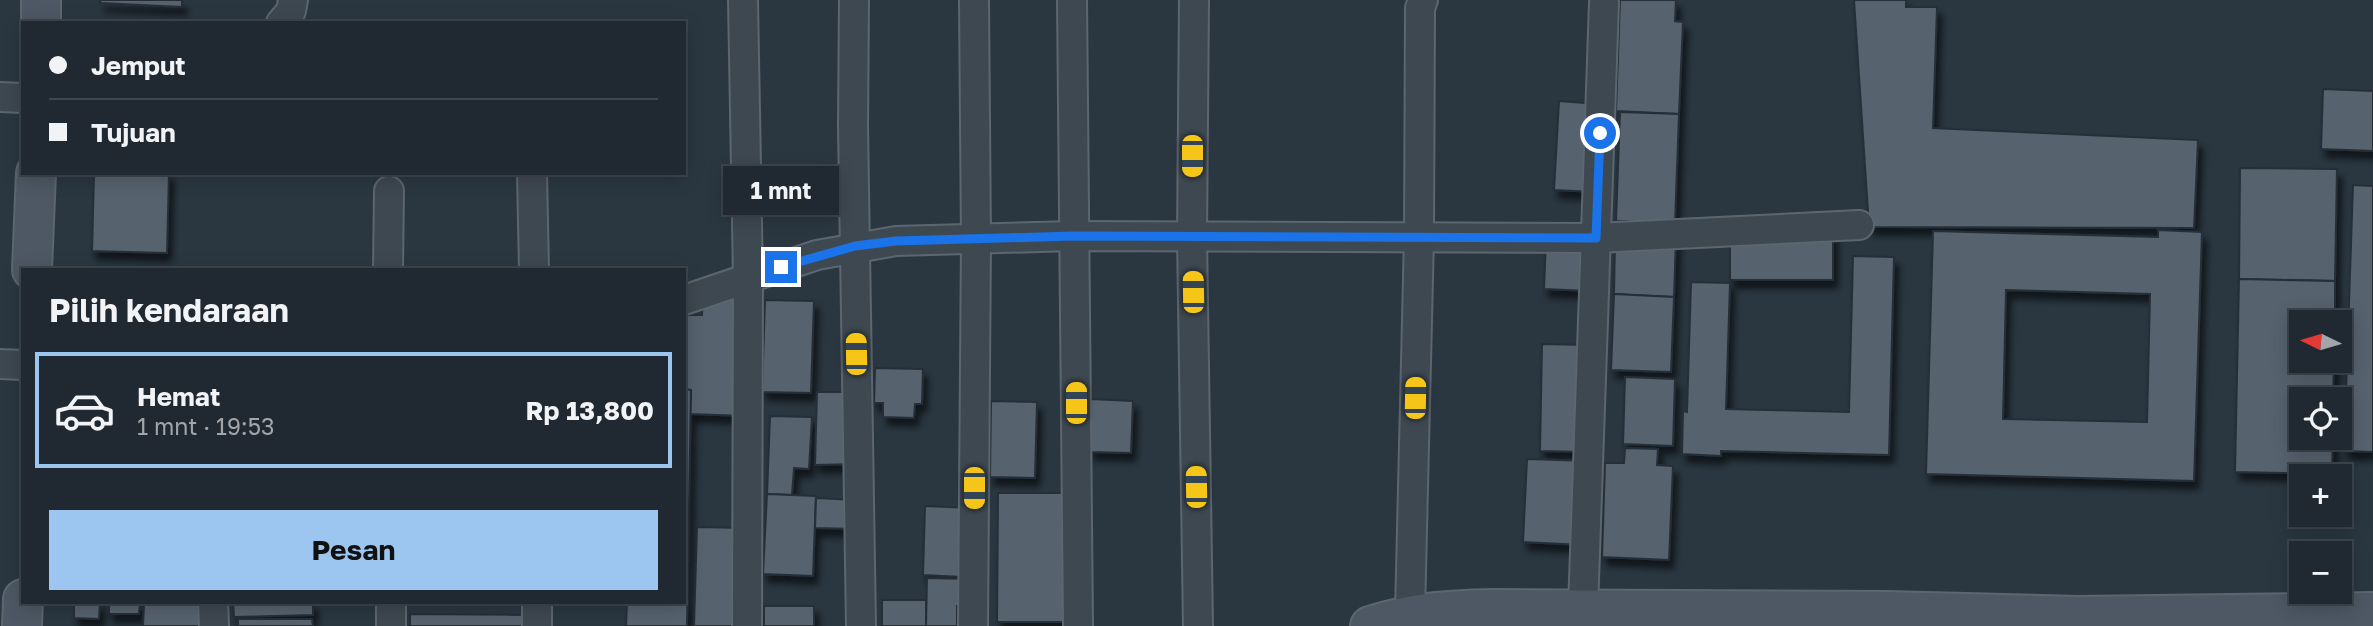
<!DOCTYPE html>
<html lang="id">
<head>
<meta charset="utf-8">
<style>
	body { margin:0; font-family:"Golos Text",sans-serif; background:#2d353d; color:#f1f3f6; height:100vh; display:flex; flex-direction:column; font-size:26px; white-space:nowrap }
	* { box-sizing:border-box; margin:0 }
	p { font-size:23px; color:#a2a6ab }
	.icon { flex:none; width:38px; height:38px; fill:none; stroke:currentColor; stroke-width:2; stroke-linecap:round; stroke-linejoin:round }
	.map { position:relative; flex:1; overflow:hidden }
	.side { position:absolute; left:21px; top:268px; width:665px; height:336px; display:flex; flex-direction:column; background:#202931; border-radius:0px; box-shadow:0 4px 18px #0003,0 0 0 2px #3d454d }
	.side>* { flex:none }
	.banner { position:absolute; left:21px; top:21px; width:665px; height:154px; border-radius:0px; box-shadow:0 4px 18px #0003,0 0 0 2px #3d454d; display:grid; align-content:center; height:154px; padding:0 28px; background:#202931 }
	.needle { width:46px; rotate:275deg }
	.fabs { position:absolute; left:2289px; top:310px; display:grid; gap:14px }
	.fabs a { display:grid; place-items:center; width:63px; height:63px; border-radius:0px; background:#202931; box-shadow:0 4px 18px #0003,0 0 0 2px #3d454d; font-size:35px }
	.end { position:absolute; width:32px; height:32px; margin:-16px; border:9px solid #1a73e8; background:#fff; box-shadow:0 0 0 4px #fff }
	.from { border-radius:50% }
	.bubble { position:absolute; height:49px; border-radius:0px; background:#202931; box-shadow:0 4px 18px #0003,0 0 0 2px #3d454d; font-size:23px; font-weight:700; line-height:49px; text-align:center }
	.car { position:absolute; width:21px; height:42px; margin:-21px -10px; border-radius:9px; box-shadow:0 0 5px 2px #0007; background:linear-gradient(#f5c518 24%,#345 0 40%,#f5c518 0 76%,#345 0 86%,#f5c518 0) }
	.banner b { display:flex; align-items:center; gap:24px; height:66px; font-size:26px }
	.banner b+b { border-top:2px solid #3d454d }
	.banner i { width:18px; height:18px; background:#f1f3f6 }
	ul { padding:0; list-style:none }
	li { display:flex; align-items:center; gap:21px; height:116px; margin:0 14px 10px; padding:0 14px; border:4px solid transparent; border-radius:0px }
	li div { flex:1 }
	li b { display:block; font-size:26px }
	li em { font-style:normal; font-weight:700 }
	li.active { border-color:#9cc6f0 }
	li>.icon { width:63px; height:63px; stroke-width:1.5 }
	h2 { padding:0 28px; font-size:32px; line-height:84px }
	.primary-button { display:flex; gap:14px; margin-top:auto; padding:14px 28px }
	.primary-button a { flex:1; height:80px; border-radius:0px; background:#9cc6f0; color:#111; font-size:28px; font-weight:700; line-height:80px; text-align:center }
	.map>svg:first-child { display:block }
	.building { fill:#56626e; stroke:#252f39; stroke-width:2; fill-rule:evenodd; filter:url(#shadow) }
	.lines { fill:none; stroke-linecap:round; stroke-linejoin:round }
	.minor-casing { stroke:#5c666f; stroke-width:32 }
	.secondary-casing { stroke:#5c666f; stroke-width:42 }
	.minor { stroke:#3e4851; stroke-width:28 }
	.secondary { stroke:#4d5864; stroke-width:38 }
	.route { stroke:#1a73e8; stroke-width:9 }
</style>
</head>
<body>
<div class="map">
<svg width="2373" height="626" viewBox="0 0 2373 626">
	<defs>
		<filter id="shadow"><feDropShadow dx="4.5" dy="8" stdDeviation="3.5" flood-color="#0009"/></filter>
	</defs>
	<rect width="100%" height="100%" fill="#2a3741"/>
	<g class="building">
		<path d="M100,0H182V7L100,3Z"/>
		<path d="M1620,0H1676L1675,21L1683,22L1679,114L1616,111Z"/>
		<path d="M1854,0H1906V7H1937L1933,128L2198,140L2194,228L1869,227Z"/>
		<path d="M2323,89L2373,91V151L2321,149Z"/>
		<path d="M1559,101L1599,104L1595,192L1554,190Z"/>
		<path d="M1620,112L1679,114L1675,223L1616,221Z"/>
		<path d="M2240,168L2337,169L2335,281L2239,279Z"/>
		<path d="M94,173H169L167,253L92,251Z"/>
		<path d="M2353,185L2373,186V452L2344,451Z"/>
		<path d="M2158,230L2202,232L2194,481L1926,474L1933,231L2158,237ZM2006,290L2150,294L2147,422L2003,419Z"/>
		<rect x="1730" y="232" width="103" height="48"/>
		<path d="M1676,237L1674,297L1614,294L1615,238Z"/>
		<path d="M1546,240L1591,242L1589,291L1544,289Z"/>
		<path d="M1853,256L1894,257L1889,455L1721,451V456L1682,454L1683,411L1687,412L1691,282L1730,283L1726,409L1849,412Z"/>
		<path d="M2239,279L2335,281V322H2301V360H2334L2333,399H2301V438H2333L2332,474L2235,472Z"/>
		<path d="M1614,294L1674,297L1671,372L1611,370Z"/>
		<path d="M703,297L748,299L745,416L690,414L691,390L684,389V315H702Z"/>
		<path d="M765,300L814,301L811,393L762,392Z"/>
		<path d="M1542,344L1587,345L1585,452L1540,451Z"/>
		<path d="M875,368L923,369L922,404H915L914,418L883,417V403H874Z"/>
		<path d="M1625,377L1675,379L1673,446L1623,444Z"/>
		<path d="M684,389L691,390L687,626H626L627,602H684Z"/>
		<path d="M817,392H856L857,464L815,465Z"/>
		<path d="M1090,399L1133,401L1131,453L1089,452Z"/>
		<path d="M991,401L1037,402L1035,478L990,477Z"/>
		<path d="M770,416L812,417L809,469L794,468L792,495L767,494Z"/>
		<path d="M1625,448L1658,449L1657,465L1673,466L1669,560L1602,557L1605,463H1624Z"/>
		<path d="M1527,459L1588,461L1583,545L1523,542Z"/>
		<path d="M998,493H1076L1075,622H997Z"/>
		<path d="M767,494L816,496L813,576L763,574Z"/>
		<path d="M816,498L857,500V529L815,528Z"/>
		<path d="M925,506L973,508L962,577L923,575Z"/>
		<path d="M697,527L745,528L736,626H694Z"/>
		<path d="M927,578L972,579L971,607L957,606V626H926Z"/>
		<rect x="882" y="600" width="44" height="26"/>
		<path d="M74,602H100L99,619L74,618Z"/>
		<path d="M109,602H140L139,614H109Z"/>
		<path d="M233,602H313V615L234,617Z"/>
		<path d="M144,604H200V626H143Z"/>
		<rect x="764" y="606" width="50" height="20"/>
		<path d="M410,614L537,615L536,626H410Z"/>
		<path d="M238,619H312L313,626H238Z"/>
	</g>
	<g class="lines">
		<g class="minor-casing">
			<g id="minor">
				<path d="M743,0L748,279L747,626"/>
				<path d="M854,0L853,126L861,626"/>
				<path d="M1072,0L1078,626"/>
				<path d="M1194,0L1192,237L1198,626"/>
				<path d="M281,23L291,11L293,0"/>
				<path d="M0,97L23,98"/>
				<path d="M532,173L534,270"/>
				<path d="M388,270L389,191"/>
				<path d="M684,300L817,255L896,241L1074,236L1596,238L1859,225"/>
				<path d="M0,364L23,365"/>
				<path d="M213,602L214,626"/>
				<path d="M391,602V626"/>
				<path d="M537,602V626"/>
				<path d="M1583,609L1604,3"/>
				<path d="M1410,613L1419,236L1420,8L1423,0"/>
				<path d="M973,626L976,240L974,0"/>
			</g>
		</g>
		<g class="secondary-casing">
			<g id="secondary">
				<path d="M41,0V23"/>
				<path d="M32,270L36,173"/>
				<path d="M22,626L23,599"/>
				<path d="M1370,626C1414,612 1447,610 1493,609L1888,611L2078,616L2373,612"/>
			</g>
		</g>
		<use href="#minor" class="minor"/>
		<use href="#secondary" class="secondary"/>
	</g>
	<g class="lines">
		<path class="route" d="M781,267L855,246L896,241L1074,236L1596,238L1600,133"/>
	</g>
</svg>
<div class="fabs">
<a><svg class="needle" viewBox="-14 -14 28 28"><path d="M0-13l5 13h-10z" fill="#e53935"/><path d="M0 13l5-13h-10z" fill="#a2a6ab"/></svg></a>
<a><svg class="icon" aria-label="locate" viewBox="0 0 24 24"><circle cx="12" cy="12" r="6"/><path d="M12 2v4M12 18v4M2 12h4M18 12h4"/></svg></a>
<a>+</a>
<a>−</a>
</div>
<i class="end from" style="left:1600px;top:133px"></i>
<i class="end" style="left:781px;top:267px"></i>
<div class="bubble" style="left:723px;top:166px;width:116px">1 mnt</div>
<i class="car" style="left:1192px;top:156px;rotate:180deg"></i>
<i class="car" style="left:1193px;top:292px;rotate:359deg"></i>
<i class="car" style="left:856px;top:354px;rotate:359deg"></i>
<i class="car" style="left:1415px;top:398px;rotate:1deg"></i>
<i class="car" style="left:1076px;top:403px;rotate:0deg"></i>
<i class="car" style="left:1196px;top:487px;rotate:359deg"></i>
<i class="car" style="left:974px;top:488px;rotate:180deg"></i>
<div class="banner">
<b><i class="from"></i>Jemput</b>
<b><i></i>Tujuan</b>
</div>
<section class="side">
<h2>Pilih kendaraan</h2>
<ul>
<li class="active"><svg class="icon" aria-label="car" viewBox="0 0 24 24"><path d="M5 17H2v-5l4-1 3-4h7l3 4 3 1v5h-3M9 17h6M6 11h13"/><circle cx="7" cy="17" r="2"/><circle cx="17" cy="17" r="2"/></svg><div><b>Hemat</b><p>1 mnt · 19:53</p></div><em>Rp 13,800</em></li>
</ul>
<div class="primary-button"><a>Pesan</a></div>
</section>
</div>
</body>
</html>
